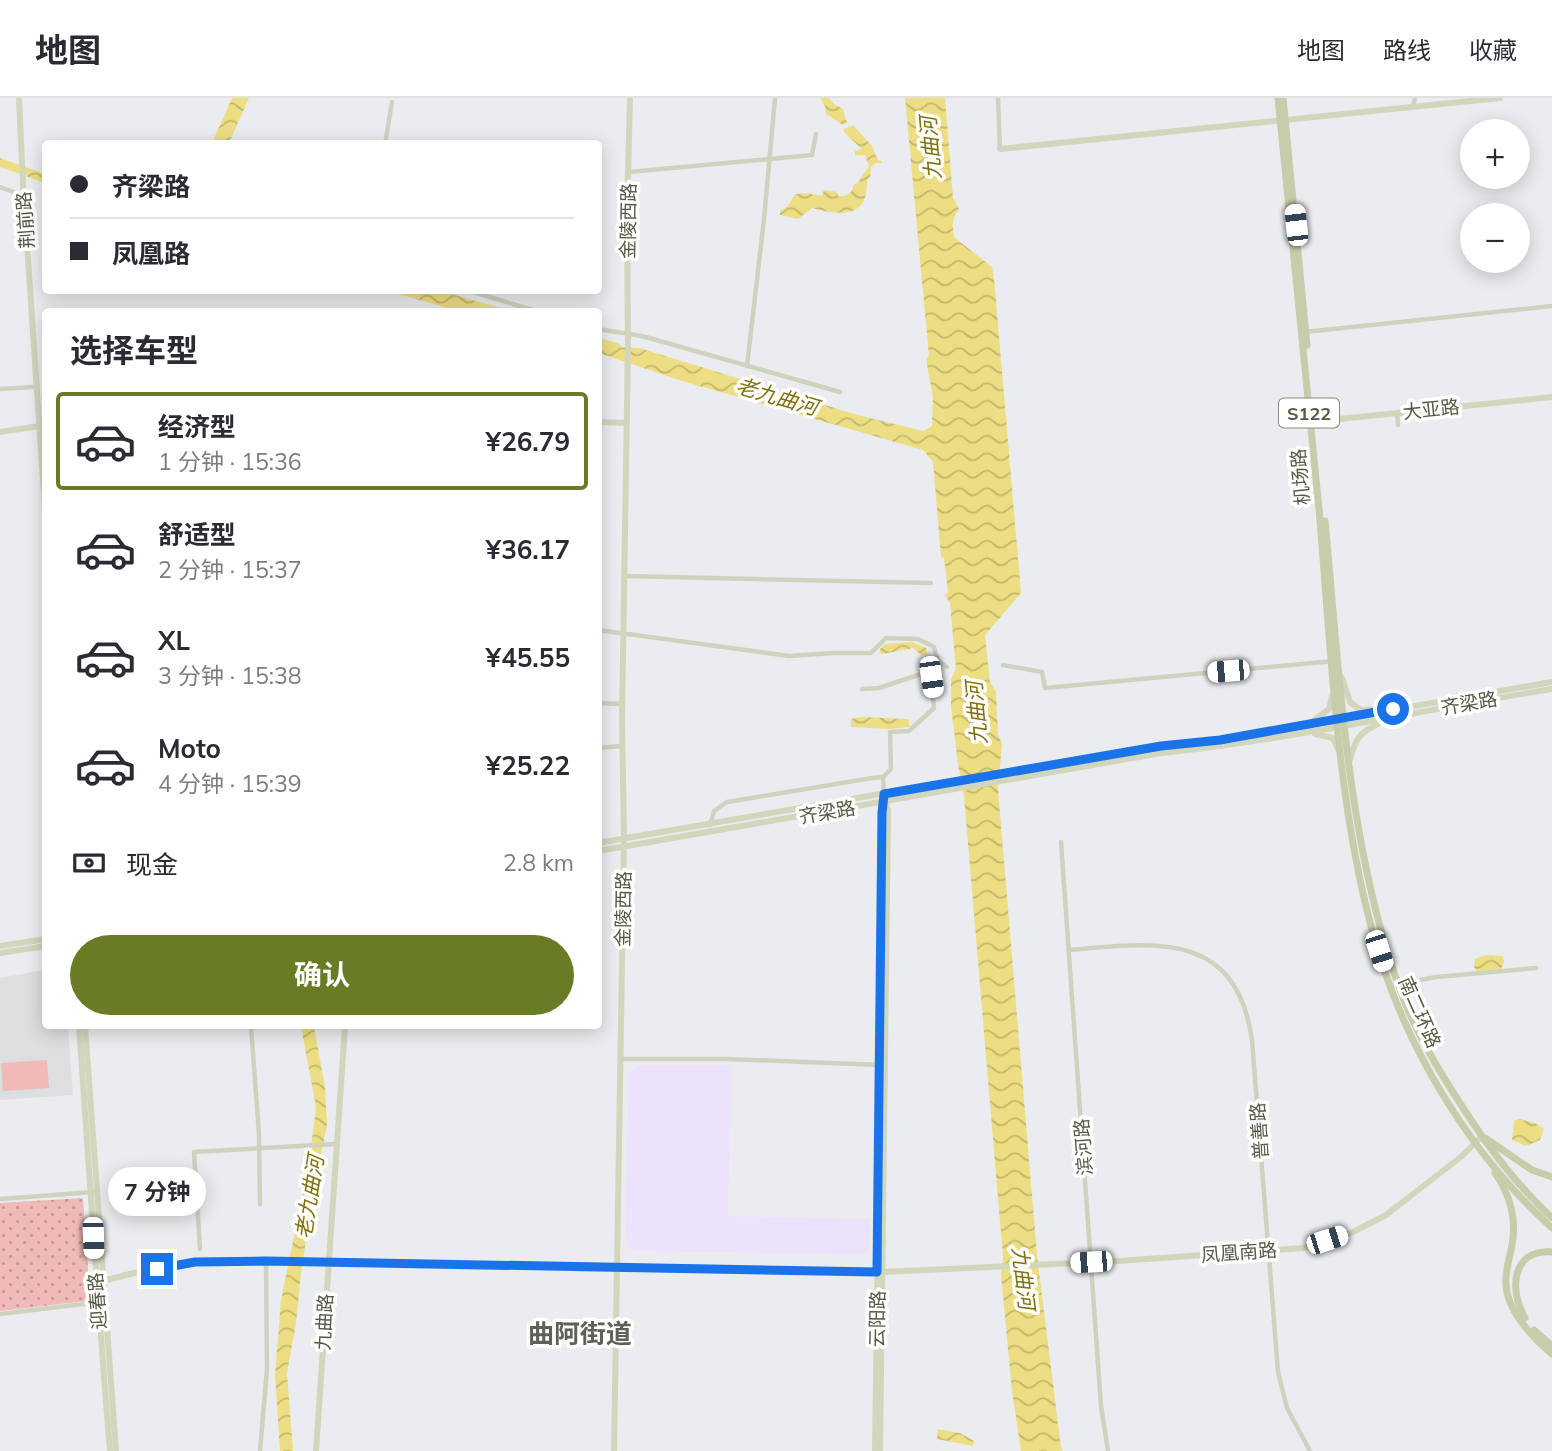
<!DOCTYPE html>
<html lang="zh">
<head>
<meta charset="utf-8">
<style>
	body { margin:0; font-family:Mulish,"Noto Sans SC",sans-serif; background:#f2f2f3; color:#2b2b33; height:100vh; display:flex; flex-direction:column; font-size:26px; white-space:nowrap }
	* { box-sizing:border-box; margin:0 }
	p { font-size:23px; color:#7c7c81 }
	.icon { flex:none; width:38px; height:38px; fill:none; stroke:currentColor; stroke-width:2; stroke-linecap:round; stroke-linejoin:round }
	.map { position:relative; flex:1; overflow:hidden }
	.drawer { position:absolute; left:42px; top:210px; width:560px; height:721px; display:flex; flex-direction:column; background:#fff; border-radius:7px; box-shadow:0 4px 18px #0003 }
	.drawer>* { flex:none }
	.guide { position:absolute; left:42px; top:42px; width:560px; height:154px; border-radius:7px; box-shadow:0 4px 18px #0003; display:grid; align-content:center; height:154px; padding:0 28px; background:#fff }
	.controls { position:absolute; left:1460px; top:21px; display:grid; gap:14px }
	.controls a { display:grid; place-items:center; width:70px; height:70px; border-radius:50%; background:#fff; box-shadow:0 4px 18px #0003; font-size:35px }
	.end { position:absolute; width:32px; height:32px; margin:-16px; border:9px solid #1a73e8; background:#fff; box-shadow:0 0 0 4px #fff }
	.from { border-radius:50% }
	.bubble { position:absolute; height:49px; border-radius:24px; background:#fff; box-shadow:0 4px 18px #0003; font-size:23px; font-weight:700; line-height:49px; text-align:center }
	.car { position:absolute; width:21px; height:42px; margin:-21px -10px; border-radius:9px; box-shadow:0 0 5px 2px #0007; background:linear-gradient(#fff 24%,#345 0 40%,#fff 0 76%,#345 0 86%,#fff 0) }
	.guide b { display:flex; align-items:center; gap:24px; height:66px; font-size:26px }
	.guide b+b { border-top:2px solid #e1e1e2 }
	.guide i { width:18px; height:18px; background:#2b2b33 }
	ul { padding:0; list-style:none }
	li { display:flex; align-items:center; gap:21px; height:98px; margin:0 14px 10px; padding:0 14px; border:4px solid transparent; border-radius:7px }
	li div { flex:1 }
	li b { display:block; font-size:26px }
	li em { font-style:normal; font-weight:700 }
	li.on { border-color:#687c26 }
	li>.icon { width:63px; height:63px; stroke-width:1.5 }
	h2 { padding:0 28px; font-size:32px; line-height:84px }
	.pay { display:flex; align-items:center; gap:18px; height:77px; padding:0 28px; font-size:26px }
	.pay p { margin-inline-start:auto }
	.button { display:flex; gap:14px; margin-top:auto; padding:14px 28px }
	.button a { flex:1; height:80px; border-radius:42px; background:#687c26; color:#fff; font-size:28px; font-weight:700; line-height:80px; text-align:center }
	header { display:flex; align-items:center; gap:42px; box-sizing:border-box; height:98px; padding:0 35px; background:#fff; border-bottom:2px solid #e1e1e2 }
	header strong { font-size:33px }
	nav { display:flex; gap:38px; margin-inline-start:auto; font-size:24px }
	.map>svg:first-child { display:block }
	.commercial { fill:#ece2fc }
	.education { fill:#dcdee0 }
	.grass { fill:url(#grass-dots) }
	.pitch { fill:#efbab7 }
	.water { fill:url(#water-waves) }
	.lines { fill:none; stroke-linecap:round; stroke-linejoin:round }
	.street { stroke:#cfd2be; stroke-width:4.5 }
	.secondary { stroke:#d1d6bd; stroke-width:6 }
	.primary { stroke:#c7ccaa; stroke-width:7 }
	.route { stroke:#1a73e8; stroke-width:9 }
	.labels { text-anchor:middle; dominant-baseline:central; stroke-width:7; stroke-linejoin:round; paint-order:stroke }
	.shield { fill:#fff; stroke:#898b7c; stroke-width:2 }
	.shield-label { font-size:18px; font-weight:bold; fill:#565944 }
	.street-label { font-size:19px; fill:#565944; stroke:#fff }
	.water-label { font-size:21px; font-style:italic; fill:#81710c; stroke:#fff }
	.district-label { font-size:26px; font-weight:bold; fill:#5f6158; stroke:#fff }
</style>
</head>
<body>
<header>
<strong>地图</strong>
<nav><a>地图</a><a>路线</a><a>收藏</a></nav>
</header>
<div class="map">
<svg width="1552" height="1353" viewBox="0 0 1552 1353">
	<defs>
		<pattern id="grass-dots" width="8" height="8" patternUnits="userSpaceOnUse" patternTransform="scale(1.75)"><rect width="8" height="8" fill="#efbab7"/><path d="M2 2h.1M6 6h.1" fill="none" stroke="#c49a96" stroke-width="1.8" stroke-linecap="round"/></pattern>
		<pattern id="water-waves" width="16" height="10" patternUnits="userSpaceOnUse" patternTransform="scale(1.75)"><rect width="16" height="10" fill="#edde83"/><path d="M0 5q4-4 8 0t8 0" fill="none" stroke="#c3b76d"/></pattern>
	</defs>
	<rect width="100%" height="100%" fill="#ebecef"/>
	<path class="commercial" d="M639,967H731L728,1118L870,1121L869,1150L867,1153L864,1156L637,1153L629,1150L625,1138L629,975Z"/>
	<path class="education" d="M45,872L46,928H68L73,997L0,1002V880Z"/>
	<path class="grass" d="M83,1100L90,1200L86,1203L0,1213V1105Z"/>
	<path class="pitch" d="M47,962L49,990L3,993L1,965Z"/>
	<g class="water">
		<path d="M232,0H249L229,45H212Z"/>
		<path d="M820,0H829L834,6L843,11L847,25L843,27L826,16L825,8Z"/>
		<path d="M905,0H945L953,100L959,111C952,120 951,129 955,140L992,169L994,180L1021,495L985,537L990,584L996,594L998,637L1002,646L998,691L1037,1157L1061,1350L1063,1353H1021L1012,1293L1001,1177L1003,1159L964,698L959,673L951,609V581L956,571L950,505L945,497L948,494L944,460L941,459L933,364L923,352L679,282L599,255L598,240L618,245L622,249L639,250L854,316L923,333L932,328L933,300L926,261L929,258Z"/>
		<path d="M853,27L872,48L878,62L882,63V65H876L871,69L870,80L867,82C868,120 843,118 812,110L798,121L780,117V113L788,108L795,96L807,95L822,98L824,92L837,94L838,98C848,99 852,95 854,86H857L869,68L865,57H855V53L862,51L844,34V31Z"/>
		<path d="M0,60L45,76V85L0,69Z"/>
		<path d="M388,193H441L511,213H458Z"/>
		<path d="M912,544L926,550L927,556L921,557L913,550L882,556L880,555V551L885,546Z"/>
		<path d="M860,619L908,621L910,629L889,631L851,629V621Z"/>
		<path d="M1486,857L1503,858L1504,864L1501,871L1477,873L1474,869L1475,861Z"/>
		<path d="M301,928H314L325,990L327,1027L313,1095L301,1175L296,1225L287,1275L293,1353H280L275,1277L281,1202L309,1065L316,1009Z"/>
		<path d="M1519,1021L1535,1025L1544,1031L1540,1042L1526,1048L1512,1042L1514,1023Z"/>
		<path d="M938,1331L960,1335L974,1343L973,1348L937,1341Z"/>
	</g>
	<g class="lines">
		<g class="street">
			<path d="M998,0L1000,51"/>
			<path d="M1413,9L1415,0"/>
			<path d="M385,46L392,4"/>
			<path d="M629,74L812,57L816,36"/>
			<path d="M0,89L30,100V107"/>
			<path d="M467,192L539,214"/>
			<path d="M598,231L642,238L840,294"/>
			<path d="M1305,234L1552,208"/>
			<path d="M747,268L764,121L775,0"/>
			<path d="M0,291L34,289"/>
			<path d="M1397,315L1398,327"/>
			<path d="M625,478L931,485"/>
			<path d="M598,532L789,558L833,555H871L886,540L918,541L934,549L938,563L947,569"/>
			<path d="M1003,567L1042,574L1045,590L1333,563"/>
			<path d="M862,591L879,590L930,573L934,610L909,633L890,634L891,671L883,679"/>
			<path d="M598,605L622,606"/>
			<path d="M598,650L622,648"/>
			<path d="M710,727L714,713L727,704L872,680L883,679L884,695"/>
			<path d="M1061,744L1101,1308L1108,1353"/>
			<path d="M1069,852C1155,845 1236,831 1252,942L1278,1274L1287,1310L1310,1353"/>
			<path d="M1399,886L1436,879L1536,870"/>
			<path d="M251,928L259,1036L260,1106"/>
			<path d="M620,961H727L881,967"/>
			<path d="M0,1101L93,1094"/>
			<path d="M200,1151L194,1054L336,1046"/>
			<path d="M0,1216L100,1204"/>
			<path d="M260,1353L267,1271L266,1163"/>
		</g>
		<g class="secondary">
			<path d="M19,0L23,87L46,426"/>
			<path d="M1000,51L1500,0"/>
			<path d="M598,324L627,325"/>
			<path d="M1310,324L1552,299"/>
			<path d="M0,334L46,327"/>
			<path d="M1342,580L1350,604L1361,612L1377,611"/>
			<path d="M1312,624L1329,611L1332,598"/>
			<path d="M1315,636L1333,640L1338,651"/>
			<path d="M1350,662C1356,637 1362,633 1384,623"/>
			<path d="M598,745L1013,673L1161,648L1220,642L1552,584"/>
			<path d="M598,753L1162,655C1293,641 1422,612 1552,591"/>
			<path d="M0,848L46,841"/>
			<path d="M0,855L46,848"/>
			<path d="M79,928C89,1069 98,1211 110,1353"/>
			<path d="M85,928L116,1353"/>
			<path d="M95,1185L134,1175L195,1164L266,1163L882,1174L1118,1163L1304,1150L1351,1135L1386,1117L1462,1058L1482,1038"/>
			<path d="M316,1353L345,928"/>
			<path d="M614,1353L624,741L622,621L628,246L627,116L630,0"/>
			<path d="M875,1353L884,702"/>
			<path d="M880,1353L888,713L885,701"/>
		</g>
		<g class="primary">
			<path d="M1278,0C1291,137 1306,274 1319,411C1331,548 1336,698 1372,832C1402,944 1466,1052 1552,1130"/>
			<path d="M1283,0L1307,247"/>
			<path d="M1325,423C1340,579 1347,755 1404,902C1421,945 1446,984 1471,1022C1494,1057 1521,1091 1552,1120"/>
			<path d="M1485,1040L1532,1072L1552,1079"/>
			<path d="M1495,1075C1510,1096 1517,1122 1512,1147C1510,1159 1505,1172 1506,1185C1506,1212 1533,1240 1552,1256"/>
			<path d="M1525,1220C1509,1193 1511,1151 1552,1154"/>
			<path d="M1534,1232L1552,1248"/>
		</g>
	</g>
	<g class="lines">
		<path class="route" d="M157,1171L195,1164L266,1163L877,1174L882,715L884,696L1161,648L1220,642L1393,611"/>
	</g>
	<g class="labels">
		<rect class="shield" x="1279" y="300.5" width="60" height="29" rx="5"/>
		<g class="shield-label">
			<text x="1309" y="315">S122</text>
		</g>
		<g class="street-label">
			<text transform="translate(25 122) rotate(-94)">荆前路</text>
			<text transform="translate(628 123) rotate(-89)">金陵西路</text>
			<text transform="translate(1431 311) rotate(-6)">大亚路</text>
			<text transform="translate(1300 379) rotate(-95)">机场路</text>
			<text transform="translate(1469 605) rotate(-10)">齐梁路</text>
			<text transform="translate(827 714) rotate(-10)">齐梁路</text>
			<text transform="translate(623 811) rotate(-89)">金陵西路</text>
			<text transform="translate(1420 914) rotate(66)">南二环路</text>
			<text transform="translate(1259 1033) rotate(-94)">普善路</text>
			<text transform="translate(1083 1049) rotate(-94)">滨河路</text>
			<text transform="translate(1239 1154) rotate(-4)">凤凰南路</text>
			<text transform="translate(97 1203) rotate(-94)">迎春路</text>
			<text transform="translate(877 1221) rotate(-89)">云阳路</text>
			<text transform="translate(324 1224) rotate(-87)">九曲路</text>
		</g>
		<g class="water-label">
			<text transform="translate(930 50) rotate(-95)">九曲河</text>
			<text transform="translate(777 298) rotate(16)">老九曲河</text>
			<text transform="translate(976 615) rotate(-95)">九曲河</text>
			<text transform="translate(309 1099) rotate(-81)">老九曲河</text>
			<text transform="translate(1024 1180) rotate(83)">九曲河</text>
		</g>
		<g class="district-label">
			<text x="580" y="1235">曲阿街道</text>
		</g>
	</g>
</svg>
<div class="controls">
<a>+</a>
<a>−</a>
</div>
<i class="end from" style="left:1393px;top:611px"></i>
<i class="end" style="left:157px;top:1171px"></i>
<div class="bubble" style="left:108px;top:1069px;width:98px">7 分钟</div>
<i class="car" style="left:1296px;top:127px;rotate:354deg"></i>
<i class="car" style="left:1228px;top:573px;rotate:265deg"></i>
<i class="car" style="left:931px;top:579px;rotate:172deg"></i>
<i class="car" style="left:1379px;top:853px;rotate:162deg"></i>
<i class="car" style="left:93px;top:1140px;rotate:178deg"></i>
<i class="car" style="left:1327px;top:1142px;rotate:72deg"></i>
<i class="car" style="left:1091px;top:1164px;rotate:267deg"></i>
<div class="guide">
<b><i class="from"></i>齐梁路</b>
<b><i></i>凤凰路</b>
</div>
<section class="drawer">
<h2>选择车型</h2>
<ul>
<li class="on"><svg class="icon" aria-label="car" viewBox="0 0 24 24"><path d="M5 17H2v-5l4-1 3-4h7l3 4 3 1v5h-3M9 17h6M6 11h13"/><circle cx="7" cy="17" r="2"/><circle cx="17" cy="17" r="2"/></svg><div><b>经济型</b><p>1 分钟 · 15:36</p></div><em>¥26.79</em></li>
<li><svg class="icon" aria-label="car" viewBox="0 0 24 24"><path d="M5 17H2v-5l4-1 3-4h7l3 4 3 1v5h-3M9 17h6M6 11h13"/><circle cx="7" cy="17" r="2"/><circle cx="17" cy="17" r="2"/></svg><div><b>舒适型</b><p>2 分钟 · 15:37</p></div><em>¥36.17</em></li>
<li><svg class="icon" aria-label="car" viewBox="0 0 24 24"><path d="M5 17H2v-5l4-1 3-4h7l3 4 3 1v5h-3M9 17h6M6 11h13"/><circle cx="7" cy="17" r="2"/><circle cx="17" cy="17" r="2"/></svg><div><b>XL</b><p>3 分钟 · 15:38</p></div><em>¥45.55</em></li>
<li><svg class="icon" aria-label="car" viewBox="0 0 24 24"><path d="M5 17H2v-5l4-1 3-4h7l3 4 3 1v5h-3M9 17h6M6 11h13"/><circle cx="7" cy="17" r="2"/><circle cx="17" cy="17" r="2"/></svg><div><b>Moto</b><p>4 分钟 · 15:39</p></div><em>¥25.22</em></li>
</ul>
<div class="pay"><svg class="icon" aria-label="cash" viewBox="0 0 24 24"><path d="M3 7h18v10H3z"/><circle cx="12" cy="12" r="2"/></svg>现金<p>2.8 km</p></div>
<div class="button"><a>确认</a></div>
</section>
</div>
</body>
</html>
